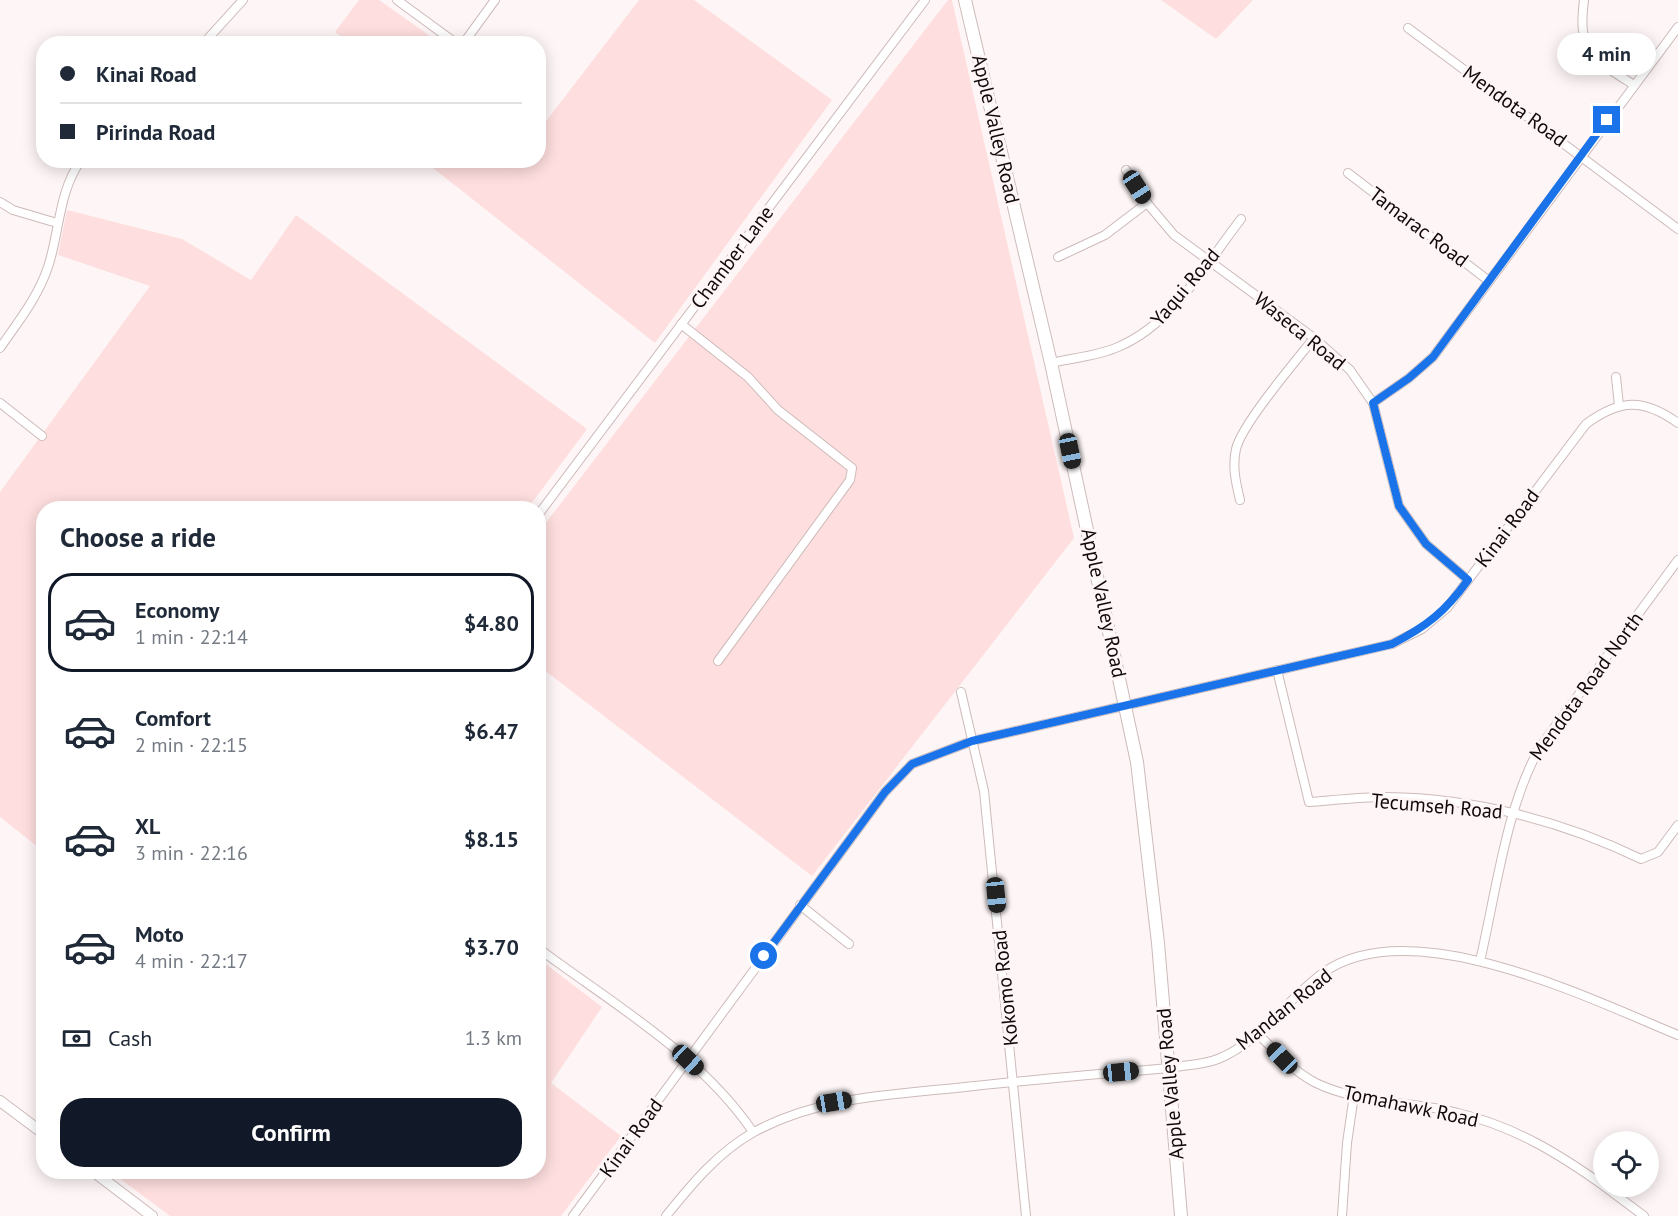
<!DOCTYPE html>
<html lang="en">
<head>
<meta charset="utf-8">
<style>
	body { margin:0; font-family:"PT Sans",sans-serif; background:#f6f6f7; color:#1f2937; height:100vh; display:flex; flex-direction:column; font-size:22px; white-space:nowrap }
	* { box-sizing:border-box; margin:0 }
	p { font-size:20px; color:#747a83 }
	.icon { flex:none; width:33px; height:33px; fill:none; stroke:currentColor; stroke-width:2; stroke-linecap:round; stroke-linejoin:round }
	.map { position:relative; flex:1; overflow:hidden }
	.drawer { position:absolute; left:36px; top:501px; width:510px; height:678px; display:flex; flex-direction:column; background:#fff; border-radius:24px; box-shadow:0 3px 15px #0003 }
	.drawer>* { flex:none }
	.top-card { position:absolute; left:36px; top:36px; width:510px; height:132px; border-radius:24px; box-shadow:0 3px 15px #0003; display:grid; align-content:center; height:132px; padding:0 24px; background:#fff }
	.tools { position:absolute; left:1593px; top:1131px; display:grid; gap:12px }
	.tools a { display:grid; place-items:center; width:66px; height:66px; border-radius:50%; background:#fff; box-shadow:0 3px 15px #0003; font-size:30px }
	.end { position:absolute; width:27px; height:27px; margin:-14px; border:8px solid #1a73e8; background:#fff; box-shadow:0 0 0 3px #fff }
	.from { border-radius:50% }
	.bubble { position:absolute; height:42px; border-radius:21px; background:#fff; box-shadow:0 3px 15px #0003; font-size:20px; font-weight:700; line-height:42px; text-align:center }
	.car { position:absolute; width:18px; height:36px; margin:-18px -9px; border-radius:8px; box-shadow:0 0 4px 2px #0007; background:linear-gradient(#222 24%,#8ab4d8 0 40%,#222 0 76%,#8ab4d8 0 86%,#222 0) }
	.top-card b { display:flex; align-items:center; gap:21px; height:57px; font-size:22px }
	.top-card b+b { border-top:2px solid #e0e1e3 }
	.top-card i { width:15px; height:15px; background:#1f2937 }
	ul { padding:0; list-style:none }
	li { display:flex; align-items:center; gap:18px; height:99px; margin:0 12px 9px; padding:0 12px; border:3px solid transparent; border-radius:24px }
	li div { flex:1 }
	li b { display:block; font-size:22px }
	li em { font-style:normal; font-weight:700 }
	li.current { border-color:#111827 }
	li>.icon { width:54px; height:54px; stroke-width:1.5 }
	h2 { padding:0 24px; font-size:27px; line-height:72px }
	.pay { display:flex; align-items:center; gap:15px; height:66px; padding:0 24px; font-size:22px }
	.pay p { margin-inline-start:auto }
	.cta { display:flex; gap:12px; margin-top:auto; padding:12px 24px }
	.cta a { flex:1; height:69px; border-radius:24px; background:#111827; color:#fff; font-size:24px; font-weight:700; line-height:69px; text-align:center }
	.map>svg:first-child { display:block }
	.green { fill:#fedede }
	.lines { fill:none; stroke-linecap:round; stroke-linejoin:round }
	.minor-casing { stroke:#cdbab9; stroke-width:10 }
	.tertiary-casing { stroke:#cdbab9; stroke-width:12 }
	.secondary-casing { stroke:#cdbab9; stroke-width:14 }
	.minor { stroke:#fff; stroke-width:8 }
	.tertiary { stroke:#fff; stroke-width:10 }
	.secondary { stroke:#fff; stroke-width:12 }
	.route { stroke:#1a73e8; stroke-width:8 }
	.labels { text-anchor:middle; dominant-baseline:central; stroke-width:6; stroke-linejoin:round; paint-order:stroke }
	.street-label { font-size:20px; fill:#100909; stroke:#fef6f6 }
</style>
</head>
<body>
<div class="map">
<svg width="1678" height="1216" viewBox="0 0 1678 1216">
	<rect width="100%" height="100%" fill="#fef6f6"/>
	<g class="green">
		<path d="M359,0H379L440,43H349L335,32Z"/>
		<path d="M639,0H694L832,100L655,343L424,161L538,160L539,114L547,120Z"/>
		<path d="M948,0H952L1074,538L812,876L539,666L538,533Z"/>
		<path d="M1161,0H1253L1216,39Z"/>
		<path d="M67,210L182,239L251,280L296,215L587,429L528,508H44L43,851L0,817V492L150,286L58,255Z"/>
		<path d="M539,959L602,1007L551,1083L621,1136L561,1216H170L111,1172H538Z"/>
	</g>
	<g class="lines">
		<g class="minor-casing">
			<g id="minor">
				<path d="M397,0L457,44"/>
				<path d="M1584,0C1577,52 1593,59 1634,85"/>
				<path d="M1408,28L1678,229"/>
				<path d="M203,44L243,0"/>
				<path d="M463,44L495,0"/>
				<path d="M1126,170L1147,203L1174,235L1314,338L1350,370L1373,403L1399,506L1426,544L1468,580"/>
				<path d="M1348,173L1489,281"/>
				<path d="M0,202L13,210L57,223"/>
				<path d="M1058,257L1105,235L1147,203"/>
				<path d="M681,324L748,377L778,410L852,468L850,480L718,661"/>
				<path d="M0,348C18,322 38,297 48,267C60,231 58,193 81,160"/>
				<path d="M1051,363C1072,358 1098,356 1118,347C1173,324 1206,264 1241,219"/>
				<path d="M1616,377L1619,406"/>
				<path d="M0,403L42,436"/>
				<path d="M1373,403L1409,378L1433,357L1678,27"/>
				<path d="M1240,500C1236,483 1232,467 1236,449C1242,424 1295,362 1314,338"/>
				<path d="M538,515L925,0"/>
				<path d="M1277,670L1309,802C1335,800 1362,797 1387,797C1474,798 1563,821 1641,859L1658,852L1678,825"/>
				<path d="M961,692L984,791L1026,1216"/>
				<path d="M800,905L849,944"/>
				<path d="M538,948C613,1004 700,1054 753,1132"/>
				<path d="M1480,961C1496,893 1506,807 1540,747L1678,560"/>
				<path d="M1257,1033C1275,1051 1293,1071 1316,1083C1359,1104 1413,1101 1458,1113C1513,1126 1558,1153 1604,1186"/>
				<path d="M1604,1186L1644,1216"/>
				<path d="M573,1216L885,792L912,764L972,741L1392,644L1422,629L1447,608L1586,424C1620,399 1643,398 1678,423"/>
				<path d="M666,1216C691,1185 718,1152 754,1132C816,1098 887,1095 956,1088C1027,1080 1098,1074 1169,1068C1184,1065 1203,1065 1218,1059C1260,1042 1287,999 1323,973C1411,910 1590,999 1678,1035"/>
				<path d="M1342,1216L1347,1143L1354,1095"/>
			</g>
		</g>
		<g class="tertiary-casing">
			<g id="tertiary">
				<path d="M0,1101L44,1134"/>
				<path d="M94,1172L152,1216"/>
			</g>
		</g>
		<g class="secondary-casing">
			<path id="secondary" d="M965,0L1051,363L1137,762L1158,943L1181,1216"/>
		</g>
		<use href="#minor" class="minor"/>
		<use href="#tertiary" class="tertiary"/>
		<use href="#secondary" class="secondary"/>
	</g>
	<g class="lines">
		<path class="route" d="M764,956L885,792L912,764L972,741L1392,644C1427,626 1445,612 1468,580L1426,544L1399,506L1373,403L1409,378L1433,357L1607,120"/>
	</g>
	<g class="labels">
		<g class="street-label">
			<text transform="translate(1515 106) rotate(36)">Mendota Road</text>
			<text transform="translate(996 129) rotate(77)">Apple Valley Road</text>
			<text transform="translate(1419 227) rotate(37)">Tamarac Road</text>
			<text transform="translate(732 257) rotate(-53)">Chamber Lane</text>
			<text transform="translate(1185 287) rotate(-50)">Yaqui Road</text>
			<text transform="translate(1300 331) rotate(39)">Waseca Road</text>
			<text transform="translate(1507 528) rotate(-53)">Kinai Road</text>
			<text transform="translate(1104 603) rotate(78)">Apple Valley Road</text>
			<text transform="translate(1586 686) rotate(-54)">Mendota Road North</text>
			<text transform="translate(1437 806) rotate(5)">Tecumseh Road</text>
			<text transform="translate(1005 988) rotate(-96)">Kokomo Road</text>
			<text transform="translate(1284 1009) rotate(-39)">Mandan Road</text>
			<text transform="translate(1170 1084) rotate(-95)">Apple Valley Road</text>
			<text transform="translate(1411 1106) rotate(12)">Tomahawk Road</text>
			<text transform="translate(631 1138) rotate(-54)">Kinai Road</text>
		</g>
	</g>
</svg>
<div class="tools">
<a><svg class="icon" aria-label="locate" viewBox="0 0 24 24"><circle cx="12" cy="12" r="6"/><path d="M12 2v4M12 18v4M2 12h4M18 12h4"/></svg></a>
</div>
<i class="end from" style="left:764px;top:956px"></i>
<i class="end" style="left:1607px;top:120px"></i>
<div class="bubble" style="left:1557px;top:33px;width:99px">4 min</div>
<i class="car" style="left:1137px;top:187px;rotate:147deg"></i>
<i class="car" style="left:1070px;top:451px;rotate:168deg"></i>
<i class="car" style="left:996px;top:895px;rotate:174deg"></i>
<i class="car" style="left:1282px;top:1058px;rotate:316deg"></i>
<i class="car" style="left:688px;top:1060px;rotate:133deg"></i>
<i class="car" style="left:1121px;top:1072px;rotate:84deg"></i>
<i class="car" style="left:834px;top:1102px;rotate:81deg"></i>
<div class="top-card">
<b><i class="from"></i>Kinai Road</b>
<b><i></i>Pirinda Road</b>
</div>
<section class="drawer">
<h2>Choose a ride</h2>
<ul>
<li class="current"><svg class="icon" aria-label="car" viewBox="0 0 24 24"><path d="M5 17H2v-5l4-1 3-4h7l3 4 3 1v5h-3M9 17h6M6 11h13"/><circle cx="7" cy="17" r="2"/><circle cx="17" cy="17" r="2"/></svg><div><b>Economy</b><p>1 min · 22:14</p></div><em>$4.80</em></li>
<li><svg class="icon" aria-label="car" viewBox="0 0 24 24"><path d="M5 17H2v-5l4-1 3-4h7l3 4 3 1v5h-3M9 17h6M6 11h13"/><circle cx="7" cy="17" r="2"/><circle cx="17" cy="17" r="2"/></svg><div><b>Comfort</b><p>2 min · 22:15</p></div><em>$6.47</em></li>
<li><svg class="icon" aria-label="car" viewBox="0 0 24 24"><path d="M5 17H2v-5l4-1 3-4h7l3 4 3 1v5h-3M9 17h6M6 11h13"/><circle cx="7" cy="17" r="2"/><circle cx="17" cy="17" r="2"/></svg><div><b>XL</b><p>3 min · 22:16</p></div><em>$8.15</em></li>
<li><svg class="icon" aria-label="car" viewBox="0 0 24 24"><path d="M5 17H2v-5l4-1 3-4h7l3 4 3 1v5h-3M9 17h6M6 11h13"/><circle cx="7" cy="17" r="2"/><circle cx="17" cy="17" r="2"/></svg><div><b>Moto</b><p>4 min · 22:17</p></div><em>$3.70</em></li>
</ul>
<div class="pay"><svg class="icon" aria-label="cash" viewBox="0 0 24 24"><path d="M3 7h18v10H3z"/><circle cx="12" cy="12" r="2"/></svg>Cash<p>1.3 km</p></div>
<div class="cta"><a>Confirm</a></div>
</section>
</div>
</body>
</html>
